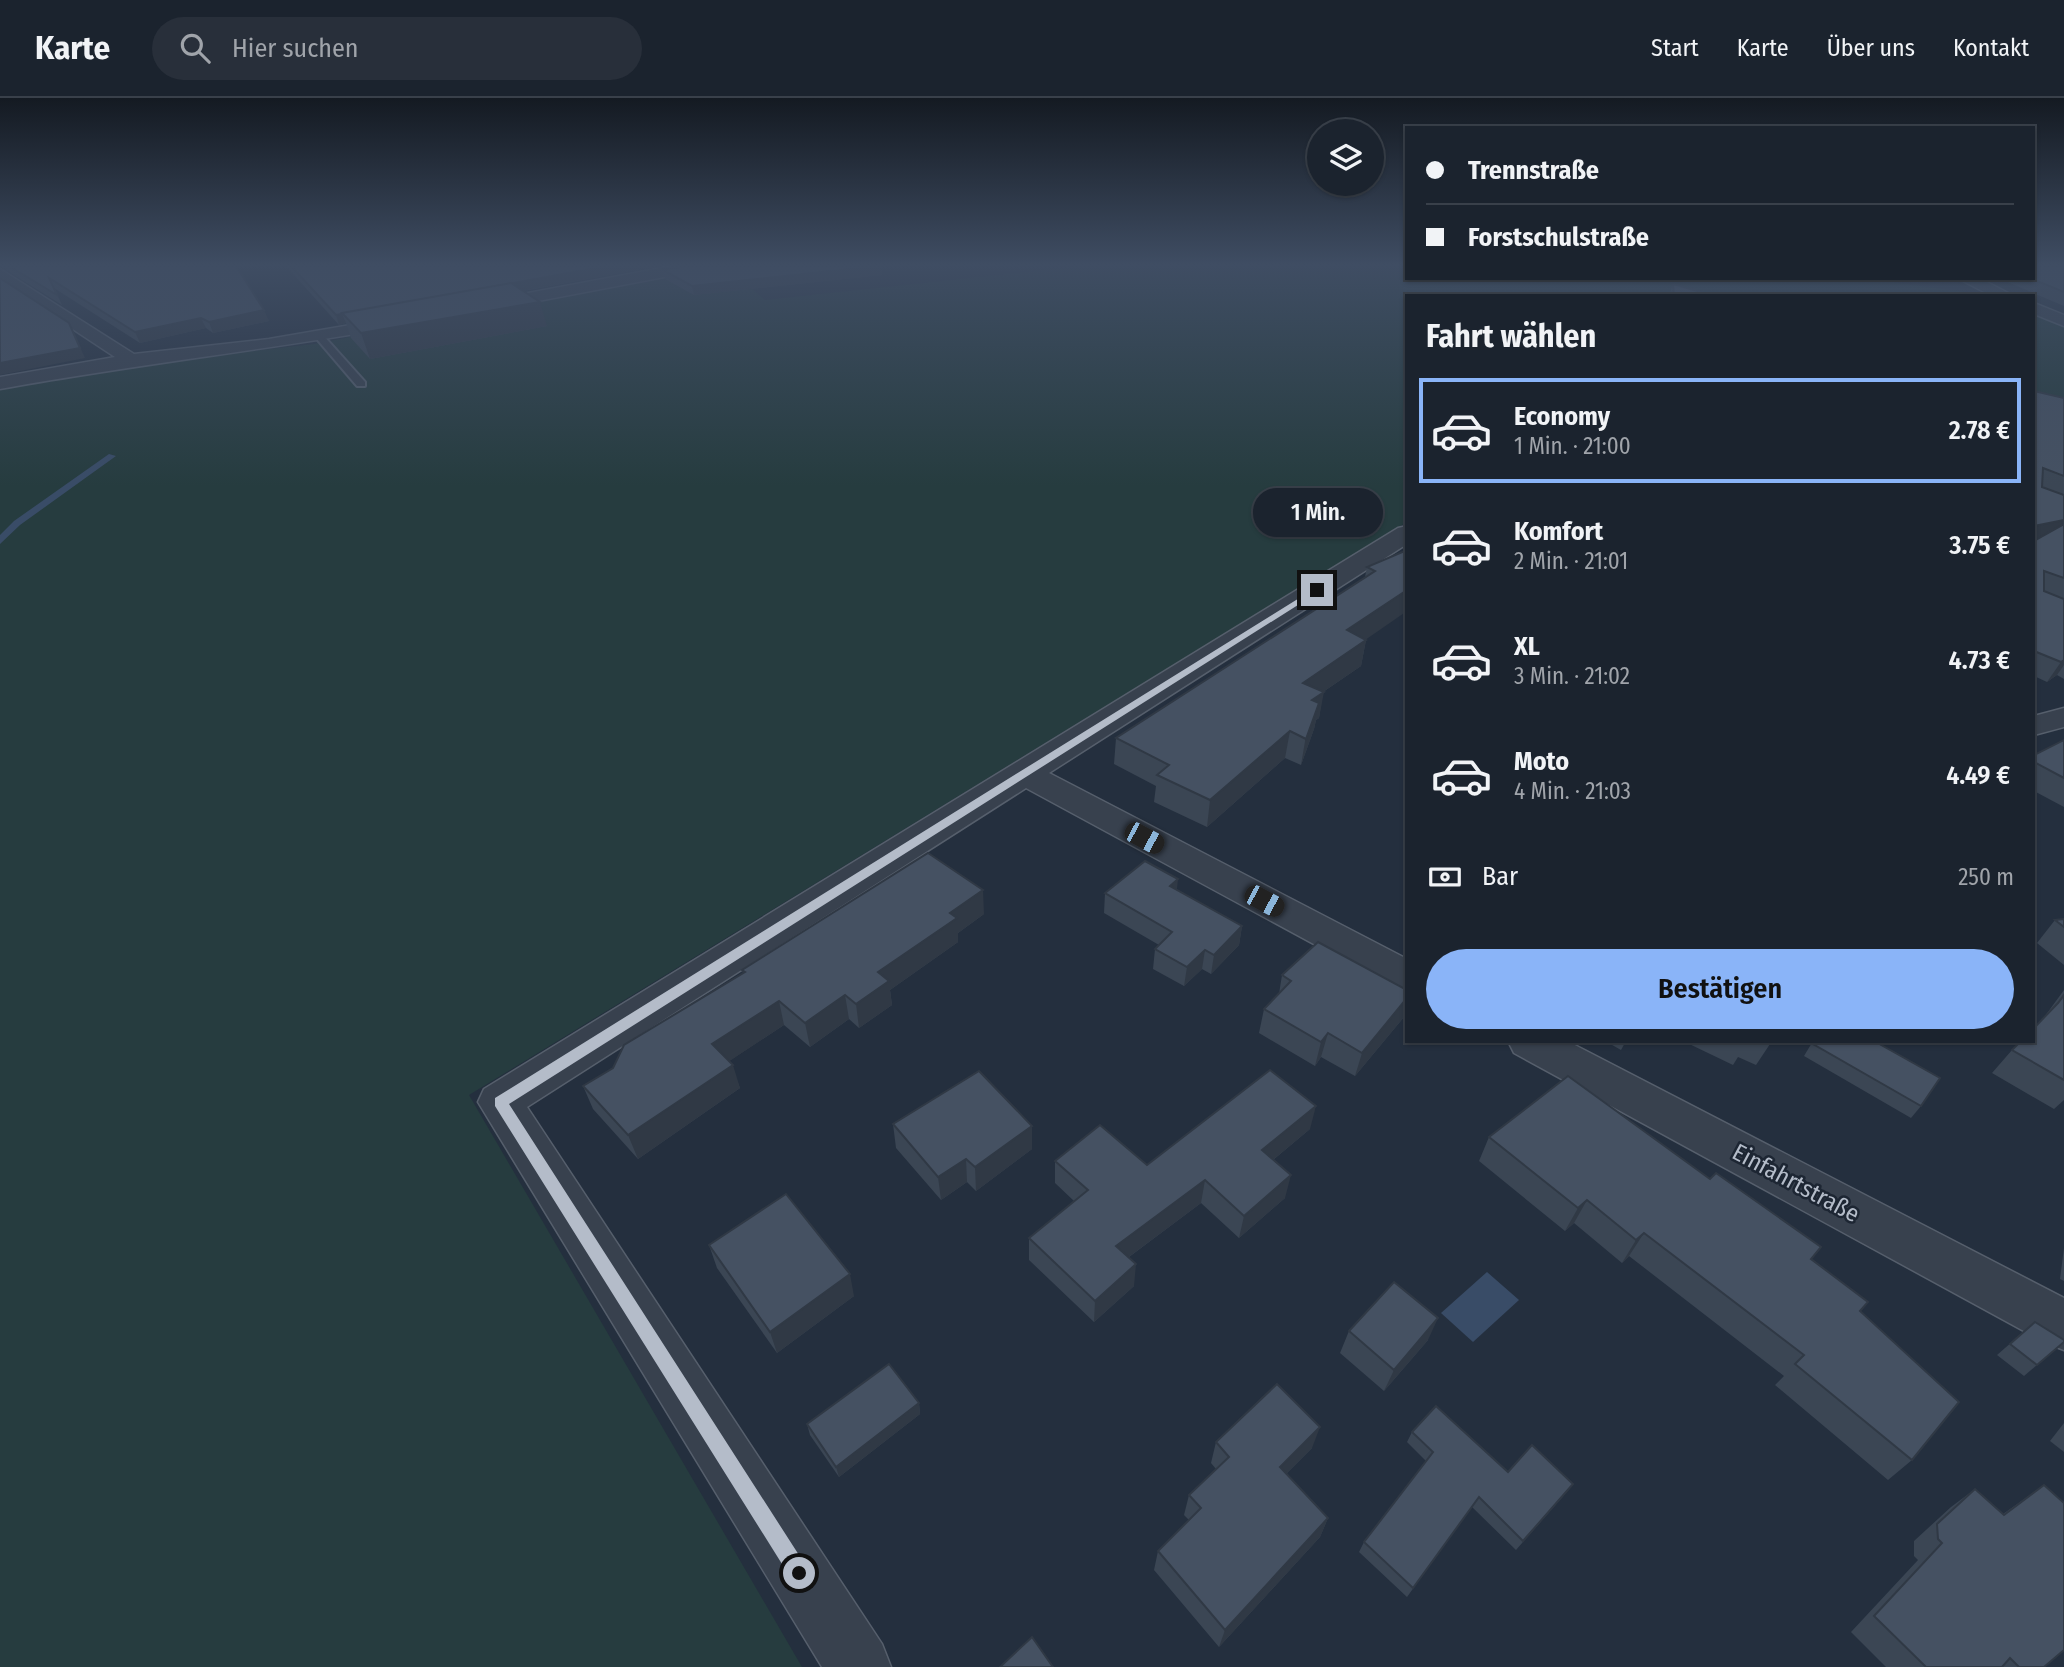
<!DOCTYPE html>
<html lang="de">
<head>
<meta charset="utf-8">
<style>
	body { margin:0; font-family:"Fira Sans Condensed",sans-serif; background:#282f3a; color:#f1f3f6; height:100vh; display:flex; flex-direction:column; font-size:26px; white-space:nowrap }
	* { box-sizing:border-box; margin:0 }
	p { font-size:23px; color:#a0a4aa }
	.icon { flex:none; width:38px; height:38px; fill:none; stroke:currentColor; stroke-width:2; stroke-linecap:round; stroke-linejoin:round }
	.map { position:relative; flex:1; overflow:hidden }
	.side { position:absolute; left:1405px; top:196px; width:630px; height:749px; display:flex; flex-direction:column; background:#1b232e; border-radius:0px; box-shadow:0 2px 5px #0004,0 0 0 2px #39404a }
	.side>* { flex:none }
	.top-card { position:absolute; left:1405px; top:28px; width:630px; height:154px; border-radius:0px; box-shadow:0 2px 5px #0004,0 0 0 2px #39404a; display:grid; align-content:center; height:154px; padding:0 21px; background:#1b232e }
	.controls { position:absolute; left:1307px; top:21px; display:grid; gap:14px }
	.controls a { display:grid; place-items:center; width:77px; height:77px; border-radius:50%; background:#1b232e; box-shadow:0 2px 5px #0004,0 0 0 2px #39404a; font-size:35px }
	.end { position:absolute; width:32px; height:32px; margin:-16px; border:9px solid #b4bcc9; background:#111; box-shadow:0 0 0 4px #111 }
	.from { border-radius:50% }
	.bubble { position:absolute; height:49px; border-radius:24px; background:#1b232e; box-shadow:0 2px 5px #0004,0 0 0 2px #39404a; font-size:23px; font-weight:600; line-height:49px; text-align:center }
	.car { position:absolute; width:21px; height:42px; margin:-21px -10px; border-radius:9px; box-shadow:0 0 5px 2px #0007; background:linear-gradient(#222 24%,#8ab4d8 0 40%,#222 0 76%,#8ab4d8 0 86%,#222 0) }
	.top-card b { display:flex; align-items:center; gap:24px; height:66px; font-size:26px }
	.top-card b+b { border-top:2px solid #39404a }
	.top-card i { width:18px; height:18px; background:#f1f3f6 }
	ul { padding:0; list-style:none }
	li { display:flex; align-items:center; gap:21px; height:105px; margin:0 14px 10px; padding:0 7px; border:4px solid transparent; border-radius:0px }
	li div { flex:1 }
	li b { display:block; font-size:26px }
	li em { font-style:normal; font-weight:600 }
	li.selected { border-color:#8ab4f8 }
	li>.icon { width:63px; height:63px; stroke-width:1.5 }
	h2 { padding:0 21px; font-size:32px; line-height:84px }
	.pay { display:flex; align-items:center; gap:18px; height:77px; padding:0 21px; font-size:26px }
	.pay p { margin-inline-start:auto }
	.button { display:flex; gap:14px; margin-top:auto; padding:14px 21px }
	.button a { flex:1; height:80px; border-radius:42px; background:#8ab4f8; color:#111; font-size:28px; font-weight:600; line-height:80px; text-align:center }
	header { display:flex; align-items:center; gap:42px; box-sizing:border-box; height:98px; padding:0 35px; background:#1b232e; border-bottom:2px solid #39404a }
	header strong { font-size:33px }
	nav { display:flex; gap:38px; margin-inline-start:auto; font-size:24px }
	.search { width:490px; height:63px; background:#282f3a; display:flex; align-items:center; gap:18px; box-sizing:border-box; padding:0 24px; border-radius:38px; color:#a0a4aa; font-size:26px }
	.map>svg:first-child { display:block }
	.green { fill:#263c3f }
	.water { fill:#394c67 }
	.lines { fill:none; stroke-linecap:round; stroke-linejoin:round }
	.stream { fill:#394c67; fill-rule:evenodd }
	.service-casing { stroke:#565f6c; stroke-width:4 }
	.minor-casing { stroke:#565f6c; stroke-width:3 }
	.service { fill:#38414e; fill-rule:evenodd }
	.minor { fill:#38414e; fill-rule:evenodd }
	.wall { fill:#3b4654 }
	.shaded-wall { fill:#303945 }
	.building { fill:#455162; stroke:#303945; stroke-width:2 }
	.route { fill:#b4bcc9 }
	.labels { text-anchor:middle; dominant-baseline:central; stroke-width:5; stroke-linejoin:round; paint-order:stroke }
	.near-street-label { font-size:24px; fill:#b4bcc9; stroke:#1d2633 }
</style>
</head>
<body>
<header>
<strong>Karte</strong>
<div class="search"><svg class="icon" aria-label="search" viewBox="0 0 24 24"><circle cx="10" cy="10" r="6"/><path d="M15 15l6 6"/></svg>Hier suchen</div>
<nav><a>Start</a><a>Karte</a><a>Über uns</a><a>Kontakt</a></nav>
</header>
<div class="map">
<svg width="2064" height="1569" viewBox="0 0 2064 1569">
	<rect width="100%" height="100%" fill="#242f3e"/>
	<g class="green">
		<path d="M713,168H726L765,202L1080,168H1407V180H1861L1995,198H1407V424L469,997L802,1569H0V291L130,267L314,246Z"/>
		<path d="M2034,215L2064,228V303L2034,297Z"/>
	</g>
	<path class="water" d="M1487,1174L1519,1202L1473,1244L1441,1215Z"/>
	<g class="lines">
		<path class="stream" d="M109,356L116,358L20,427L0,446V437L14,423Z"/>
		<g class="service-casing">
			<path id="service" d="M316,236H322L365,284V288H357L316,240Z"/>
		</g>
		<g class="minor-casing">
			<g id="minor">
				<path d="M672,168H704L696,173L485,213L477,208L485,203Z"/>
				<path d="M0,171L134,256L269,241L397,219L406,224L397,229C265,252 132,267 0,291V279L115,259L0,183Z"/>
				<path d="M1957,180H1979L2014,198H1992Z"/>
				<path d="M2034,205L2064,217V228L2034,216Z"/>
				<path d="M1407,428V446L1049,675L1407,861V894L1393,889L1026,690L527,1009L882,1546L891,1569H822L478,1004L484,991L1398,430Z"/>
				<path d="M2064,610V629L2034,637V618Z"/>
				<path d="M1508,943H1567L2064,1200V1252L2046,1245L1514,955Z"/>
			</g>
		</g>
		<use href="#service" class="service"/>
		<use href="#minor" class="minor"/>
	</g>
	<g class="wall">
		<path d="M0,168H236L269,223L213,235L206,230L140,245L54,190L62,207Z"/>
		<path d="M286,168H658L523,193L547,228L370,261L351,240L346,225L339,227Z"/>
		<path d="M881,168L882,177L694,197L665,181L663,172Z"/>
		<path d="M2064,168V208L1998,180H2034Z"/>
		<path d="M1673,186L1715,198H1669Z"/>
		<path d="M2034,293L2064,300V581L2057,577L2047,584L2034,578Z"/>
		<path d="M1407,452L1365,542H1366L1361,568L1323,594L1319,620L1316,622L1314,631L1301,667L1285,660L1207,729L1154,704L1156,688L1114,666L1116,640L1365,479L1367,469Z"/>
		<path d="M2064,642V709L2034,693V657Z"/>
		<path d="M1177,792L1242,828L1239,847L1211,876L1202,871L1184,888L1153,871L1155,851L1159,847L1104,815L1105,795Z"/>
		<path d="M984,816L958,835V844L890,892L892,907L859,930L849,921L810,949L784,927L729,963L740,990L638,1061L593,1011L583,988L613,970L743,875L742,872Z"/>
		<path d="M2064,821V867L2037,845L2055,822Z"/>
		<path d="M1282,877L1407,892V909L1404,919L1355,978L1321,959L1315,968L1259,935L1264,911L1279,896Z"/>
		<path d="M2064,892V1002L2054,1011L1992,975L2012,952L2045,918Z"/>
		<path d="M1605,943H1626L1621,952Z"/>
		<path d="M1683,943H1772L1756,967L1738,959L1733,967Z"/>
		<path d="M1813,943H1874L1921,1008L1911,1020L1804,958Z"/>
		<path d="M893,1026L1032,1051L976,1093L967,1084L941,1102L896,1050Z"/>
		<path d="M1310,1031L1273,1062L1285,1100L1239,1140L1201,1105L1129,1159L1134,1188L1094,1224L1029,1162V1140L1074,1103L1055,1085V1063L1147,1067Z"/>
		<path d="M1489,1039L1811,1161L1860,1213L1912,1362L1888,1382L1775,1287L1784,1278L1629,1158L1622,1165L1574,1125L1565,1133L1479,1063Z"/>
		<path d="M709,1147L854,1198L777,1255L717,1170Z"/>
		<path d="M2064,1150V1183L2060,1181Z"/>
		<path d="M2035,1224L2037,1267L2024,1278L1997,1257Z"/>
		<path d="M1349,1233L1428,1242L1384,1293L1340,1255Z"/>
		<path d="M919,1305L920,1316L839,1379L810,1337L807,1326Z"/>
		<path d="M2064,1325V1354L2050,1343Z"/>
		<path d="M1412,1334L1508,1374L1565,1396L1516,1452L1472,1409L1407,1499L1359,1454L1364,1444L1426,1363L1407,1344Z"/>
		<path d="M1216,1344L1312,1350L1286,1376L1328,1420L1320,1439L1219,1549L1154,1472L1158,1453L1189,1422L1184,1417L1189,1397L1216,1371L1211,1365Z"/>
		<path d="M2044,1387V1569H1886L1851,1534L1918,1462L1914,1458V1443L1951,1409L1975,1391L2003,1416Z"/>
	</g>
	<g class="shaded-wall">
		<path d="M607,168H658L351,224L343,215Z"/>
		<path d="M881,168L882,177L694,197L692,188Z"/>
		<path d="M540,204L547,228L370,261L361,235Z"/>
		<path d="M264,212L269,223L213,235L209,224Z"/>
		<path d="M342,216L346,225L339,227L336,217Z"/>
		<path d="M201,220L206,230L140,245L135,234Z"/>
		<path d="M69,225L85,260L0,277V265Z"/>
		<path d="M2064,422V438L2034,444V428Z"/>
		<path d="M1407,492V513L1342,558L1347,532Z"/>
		<path d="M1366,542L1361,568L1298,611L1303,585Z"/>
		<path d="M2064,562V567L2057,577L2047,584L2061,564Z"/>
		<path d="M1324,594L1319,620L1316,622L1314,631L1301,667L1312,602Z"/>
		<path d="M1290,633L1285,660L1207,729L1210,702Z"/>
		<path d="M1178,781L1176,800L1170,788Z"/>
		<path d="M983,792L984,816L958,835V844L890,892L892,907L859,930L856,906L878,874L950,815Z"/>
		<path d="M1242,828L1239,847L1211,876L1214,857Z"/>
		<path d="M1205,852L1202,871L1184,888L1187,869Z"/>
		<path d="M845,897L849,921L810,949L805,925Z"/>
		<path d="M1407,900V909L1404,919L1355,978L1362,955Z"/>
		<path d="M779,903L784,927L719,970L712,946Z"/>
		<path d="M1328,935L1321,959L1315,968L1321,944Z"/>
		<path d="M733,967L740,990L638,1061L628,1037Z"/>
		<path d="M1316,1008L1310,1031L1257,1075L1262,1052Z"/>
		<path d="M1032,1028V1051L976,1093L975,1069Z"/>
		<path d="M966,1061L967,1084L941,1102L938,1079Z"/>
		<path d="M1291,1077L1285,1100L1239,1140L1244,1118Z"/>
		<path d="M1205,1082L1201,1105L1114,1170L1116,1148Z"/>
		<path d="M1587,1102L1574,1125L1565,1133L1578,1110Z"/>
		<path d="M1644,1135L1629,1158L1622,1165L1636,1142Z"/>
		<path d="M1136,1166L1134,1188L1094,1224L1095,1203Z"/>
		<path d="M850,1176L854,1198L777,1255L770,1234Z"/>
		<path d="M1438,1220L1428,1242L1384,1293L1394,1272Z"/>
		<path d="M919,1305L920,1316L839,1379L836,1369Z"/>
		<path d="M1320,1329L1312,1350L1273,1389L1280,1369Z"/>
		<path d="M1328,1420L1320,1439L1219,1549L1225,1532Z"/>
	</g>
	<g class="building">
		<path d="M9,168H236L264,212L209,224L201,220L135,234L49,180L57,197Z"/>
		<path d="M291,168H607L336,217Z"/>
		<path d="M687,168H877L692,188L663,172Z"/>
		<path d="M2034,168H2064V194L2030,180H2034Z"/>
		<path d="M0,180L69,225L80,250L0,265Z"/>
		<path d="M511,185L540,204L361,235L342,215Z"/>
		<path d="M1673,186L1715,198H1674Z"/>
		<path d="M2034,293L2064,300V378L2043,370L2042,389L2064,397V422L2034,428Z"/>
		<path d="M2064,426V480L2044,473V493L2064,501V562L2061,564L2034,553V443Z"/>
		<path d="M1407,452V492L1347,532L1366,542L1303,585L1324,594L1312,602L1319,605L1306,641L1290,633L1210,702L1157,677L1169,667L1116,640L1375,473L1367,469Z"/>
		<path d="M2064,642V680L2034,664V657Z"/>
		<path d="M928,755L983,792L950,815L957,820L878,874L889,883L856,906L845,897L805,925L779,903L712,946L733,967L628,1037L583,988L613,970L624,947L745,874L742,872Z"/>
		<path d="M1145,763L1178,781L1170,788L1242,828L1214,857L1205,852L1187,869L1155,851L1172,834L1105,795Z"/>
		<path d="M2064,821V829L2055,822Z"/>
		<path d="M1318,844L1407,892V900L1362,955L1328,935L1321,944L1264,911L1291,883L1282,877Z"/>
		<path d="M2064,897V982L2012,952L2021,943H2034V930L2058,905Z"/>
		<path d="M1814,943H1874L1940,980L1921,1008L1813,946Z"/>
		<path d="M1270,972L1316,1008L1262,1052L1291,1077L1244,1118L1205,1082L1116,1148L1136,1166L1095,1203L1029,1140L1088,1092L1055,1063L1100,1027L1147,1067Z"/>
		<path d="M979,973L1032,1028L975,1069L966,1061L938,1079L893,1026Z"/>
		<path d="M1568,978L1710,1081L1716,1075L1821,1149L1811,1161L1868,1204L1860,1213L1959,1304L1912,1362L1795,1266L1804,1257L1644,1135L1636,1142L1587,1102L1578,1110L1489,1039Z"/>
		<path d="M786,1096L850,1176L770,1234L709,1147Z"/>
		<path d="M1394,1184L1438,1220L1394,1272L1349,1233Z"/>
		<path d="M2035,1224L2064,1242V1244L2037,1267L2010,1246Z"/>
		<path d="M889,1266L919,1305L836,1369L807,1326Z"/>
		<path d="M1277,1286L1320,1329L1280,1369L1328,1420L1225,1532L1158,1453L1201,1410L1189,1397L1229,1359L1216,1344Z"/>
		<path d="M1436,1308L1508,1374L1532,1347L1573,1386L1523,1443L1479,1399L1413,1490L1364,1444L1433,1354L1412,1334Z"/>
		<path d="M2044,1387L2064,1405V1552L2044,1569H2019L2010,1560L2002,1569H1926L1874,1518L1942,1445L1938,1441L1937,1426L1975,1391L2004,1417Z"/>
		<path d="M1032,1539L1053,1569H1000Z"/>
	</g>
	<linearGradient id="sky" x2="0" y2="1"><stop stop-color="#141a22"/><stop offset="0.43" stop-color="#3f4d63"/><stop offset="1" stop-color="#3f4d63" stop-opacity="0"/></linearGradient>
	<rect width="2064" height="388" fill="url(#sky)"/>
	<path class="route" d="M1317,489L1320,493L509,1006L806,1468L808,1475L806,1482L799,1484L792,1482L495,1008V1000Z"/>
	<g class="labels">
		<g class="near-street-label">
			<text transform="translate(1796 1085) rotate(28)">Einfahrtstraße</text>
		</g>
	</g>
</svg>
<div class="controls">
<a><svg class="icon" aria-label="layers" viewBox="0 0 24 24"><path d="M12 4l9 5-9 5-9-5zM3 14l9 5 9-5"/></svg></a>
</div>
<i class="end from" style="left:799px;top:1475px"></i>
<i class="end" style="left:1317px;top:492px"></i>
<div class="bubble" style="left:1253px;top:390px;width:130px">1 Min.</div>
<i class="car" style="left:1144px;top:740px;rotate:118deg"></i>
<i class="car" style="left:1264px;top:803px;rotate:118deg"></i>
<div class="top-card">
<b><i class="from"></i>Trennstraße</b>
<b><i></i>Forstschulstraße</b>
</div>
<section class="side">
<h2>Fahrt wählen</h2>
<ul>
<li class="selected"><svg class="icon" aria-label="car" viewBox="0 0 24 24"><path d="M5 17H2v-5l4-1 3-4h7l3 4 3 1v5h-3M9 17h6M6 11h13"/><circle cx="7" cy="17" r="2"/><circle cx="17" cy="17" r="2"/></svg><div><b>Economy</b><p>1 Min. · 21:00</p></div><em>2.78 €</em></li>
<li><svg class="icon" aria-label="car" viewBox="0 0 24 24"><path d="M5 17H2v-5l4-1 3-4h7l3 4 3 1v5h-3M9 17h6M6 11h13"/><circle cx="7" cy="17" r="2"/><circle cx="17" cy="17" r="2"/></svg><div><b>Komfort</b><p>2 Min. · 21:01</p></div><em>3.75 €</em></li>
<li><svg class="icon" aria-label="car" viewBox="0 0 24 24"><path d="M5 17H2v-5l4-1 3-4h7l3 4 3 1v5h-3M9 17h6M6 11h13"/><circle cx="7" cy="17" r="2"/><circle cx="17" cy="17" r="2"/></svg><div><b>XL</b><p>3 Min. · 21:02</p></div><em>4.73 €</em></li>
<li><svg class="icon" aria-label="car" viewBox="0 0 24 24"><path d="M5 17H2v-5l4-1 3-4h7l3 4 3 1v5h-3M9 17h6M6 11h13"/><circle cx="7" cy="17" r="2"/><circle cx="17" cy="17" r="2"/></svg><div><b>Moto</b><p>4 Min. · 21:03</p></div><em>4.49 €</em></li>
</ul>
<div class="pay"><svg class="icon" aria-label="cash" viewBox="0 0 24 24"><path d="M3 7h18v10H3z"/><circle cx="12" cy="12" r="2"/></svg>Bar<p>250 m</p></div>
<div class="button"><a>Bestätigen</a></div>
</section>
</div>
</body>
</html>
